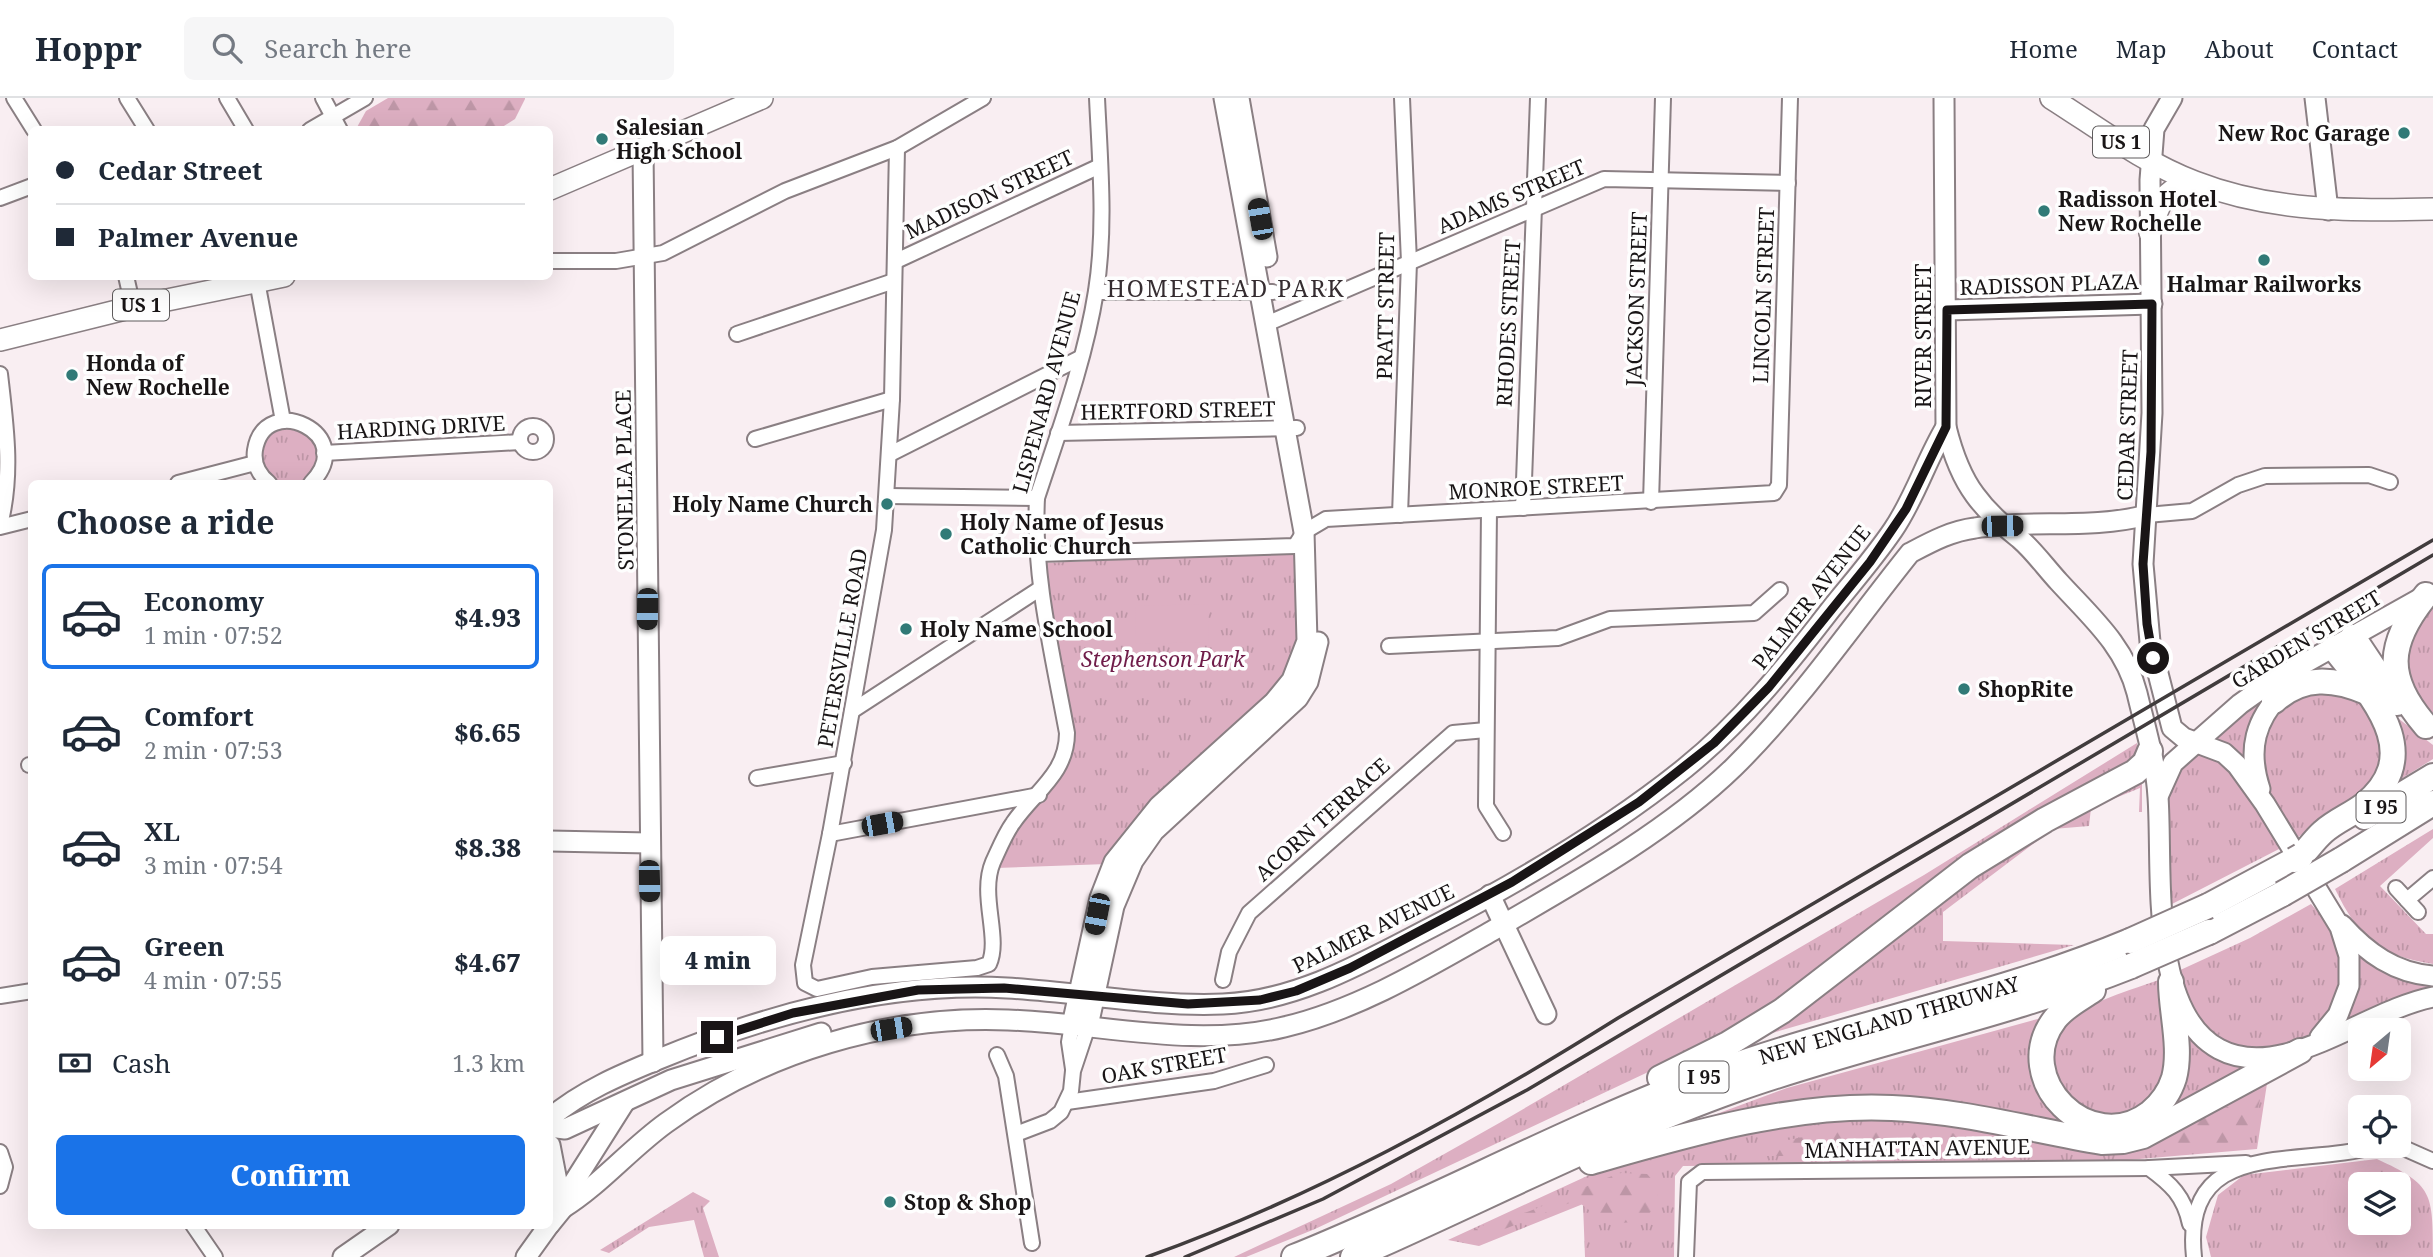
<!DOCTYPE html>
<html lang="en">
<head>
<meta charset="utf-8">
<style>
	body { margin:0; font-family:"Noto Serif",serif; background:#f6f6f7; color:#1f2937; height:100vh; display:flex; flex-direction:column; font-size:26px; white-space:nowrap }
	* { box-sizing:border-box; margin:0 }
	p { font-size:23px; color:#747a83 }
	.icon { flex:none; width:38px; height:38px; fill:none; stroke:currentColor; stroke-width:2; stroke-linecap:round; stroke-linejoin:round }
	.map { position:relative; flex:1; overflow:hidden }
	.drawer { position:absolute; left:28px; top:382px; width:525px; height:749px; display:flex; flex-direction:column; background:#fff; border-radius:10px; box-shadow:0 7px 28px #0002 }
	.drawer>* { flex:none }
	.banner { position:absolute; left:28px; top:28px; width:525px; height:154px; border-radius:10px; box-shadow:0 7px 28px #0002; display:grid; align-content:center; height:154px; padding:0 28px; background:#fff }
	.needle { width:46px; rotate:209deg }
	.fabs { position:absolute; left:2348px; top:920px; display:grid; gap:14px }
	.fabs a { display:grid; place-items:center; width:63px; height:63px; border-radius:10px; background:#fff; box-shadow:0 7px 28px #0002; font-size:35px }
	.end { position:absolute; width:32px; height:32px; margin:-16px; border:9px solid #191516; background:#fff; box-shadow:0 0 0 4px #fff }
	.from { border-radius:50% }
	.bubble { position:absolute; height:49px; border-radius:10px; background:#fff; box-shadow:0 7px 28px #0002; font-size:23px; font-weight:800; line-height:49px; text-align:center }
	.car { position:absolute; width:21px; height:42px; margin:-21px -10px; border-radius:9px; box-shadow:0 0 5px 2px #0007; background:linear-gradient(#222 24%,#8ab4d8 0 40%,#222 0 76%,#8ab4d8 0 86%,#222 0) }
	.banner b { display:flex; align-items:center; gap:24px; height:66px; font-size:26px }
	.banner b+b { border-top:2px solid #e0e1e3 }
	.banner i { width:18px; height:18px; background:#1f2937 }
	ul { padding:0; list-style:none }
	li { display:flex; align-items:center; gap:21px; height:105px; margin:0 14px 10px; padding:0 14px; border:4px solid transparent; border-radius:10px }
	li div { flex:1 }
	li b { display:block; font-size:26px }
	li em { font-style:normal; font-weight:800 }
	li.current { border-color:#1a73e8 }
	li>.icon { width:63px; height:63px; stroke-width:1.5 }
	h2 { padding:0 28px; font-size:32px; line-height:84px }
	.pay { display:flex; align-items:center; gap:18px; height:77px; padding:0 28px; font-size:26px }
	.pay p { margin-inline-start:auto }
	.action { display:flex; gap:14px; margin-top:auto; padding:14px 28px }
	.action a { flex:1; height:80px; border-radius:10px; background:#1a73e8; color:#fff; font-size:28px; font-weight:800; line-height:80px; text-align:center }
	header { display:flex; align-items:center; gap:42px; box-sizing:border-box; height:98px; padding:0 35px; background:#fff; border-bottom:2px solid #e0e1e3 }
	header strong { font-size:33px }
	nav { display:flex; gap:38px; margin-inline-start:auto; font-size:24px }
	.search { width:490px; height:63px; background:#f6f6f7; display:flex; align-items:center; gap:18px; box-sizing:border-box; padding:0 24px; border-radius:10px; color:#747a83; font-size:26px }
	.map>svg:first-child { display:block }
	.grass { fill:url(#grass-tufts); fill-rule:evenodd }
	.forest { fill:url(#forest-firs) }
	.pitch { fill:#ddafc2 }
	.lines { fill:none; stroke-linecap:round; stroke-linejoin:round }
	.street-casing { stroke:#8a7f83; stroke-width:18 }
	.secondary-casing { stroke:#8a7f83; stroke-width:23 }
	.primary-casing { stroke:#8a7f83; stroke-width:24 }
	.highway-casing { stroke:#8a7f83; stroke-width:28 }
	.street { stroke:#fff; stroke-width:14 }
	.secondary { stroke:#fff; stroke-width:19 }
	.primary { stroke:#fff; stroke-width:21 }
	.highway { stroke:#fff; stroke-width:24 }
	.rail { stroke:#413c3d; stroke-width:3.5 }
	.highway-bridge-casing { stroke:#8a7f83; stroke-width:28; stroke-linecap:butt }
	.highway-bridge { stroke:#fff; stroke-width:24 }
	.route { stroke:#191516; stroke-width:9 }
	.poi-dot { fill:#317a77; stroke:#fefefe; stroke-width:2.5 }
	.labels { text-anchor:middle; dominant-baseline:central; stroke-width:7; stroke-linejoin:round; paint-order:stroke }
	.shield { fill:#fefefe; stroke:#5e5b5c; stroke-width:2 }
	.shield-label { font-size:19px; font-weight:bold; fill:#191516 }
	.poi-label { font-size:21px; font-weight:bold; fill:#191516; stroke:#fefefe; text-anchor:start }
	.street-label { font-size:21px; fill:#191516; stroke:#fefefe }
	.park-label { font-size:21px; font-style:italic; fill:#6f1c49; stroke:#fefefe }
	.neighbourhood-label { font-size:23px; letter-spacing:2px; fill:#352c30; stroke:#fefefe }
</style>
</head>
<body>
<header>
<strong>Hoppr</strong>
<div class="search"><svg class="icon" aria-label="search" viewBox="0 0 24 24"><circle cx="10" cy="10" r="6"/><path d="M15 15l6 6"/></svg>Search here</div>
<nav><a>Home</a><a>Map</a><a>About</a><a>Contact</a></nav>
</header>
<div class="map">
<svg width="2433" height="1159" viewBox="0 0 2433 1159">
	<defs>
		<pattern id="grass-tufts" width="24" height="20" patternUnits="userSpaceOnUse" patternTransform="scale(1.75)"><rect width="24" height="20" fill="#ddafc2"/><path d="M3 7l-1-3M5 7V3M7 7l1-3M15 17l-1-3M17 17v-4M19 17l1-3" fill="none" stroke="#bd96a6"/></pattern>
		<pattern id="forest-firs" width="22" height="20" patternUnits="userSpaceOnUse" patternTransform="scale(1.75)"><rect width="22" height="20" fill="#ddafc2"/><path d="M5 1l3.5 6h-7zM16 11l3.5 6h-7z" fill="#bd96a6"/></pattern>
	</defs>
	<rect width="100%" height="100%" fill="#f9eef2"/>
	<g class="grass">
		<path d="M287,327L314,339L320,358L304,385C268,385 269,386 258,352L268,335Z"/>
		<path d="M1303,454V534L1287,580L1107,766L996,770L1018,726L1069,660L1042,465Z"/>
		<path d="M2433,508V615L2411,593L2405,546Z"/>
		<path d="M2313,595C2338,596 2372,601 2382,630C2386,641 2382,662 2382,674L2352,706L2298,739C2275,703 2238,657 2277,618C2289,606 2297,600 2313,595Z"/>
		<path d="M2266,597L2246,660L2216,645L2212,639Z"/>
		<path d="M2399,621L2433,647V661L2401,681L2397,674L2394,624Z"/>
		<path d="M2137,645V661L1765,913L1714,943L1315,1131L1246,1159H1234L1391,1086L1501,1024L1924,777Z"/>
		<path d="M2196,657C2241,661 2260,715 2281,750L2172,806L2168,689L2172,679Z"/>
		<path d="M2142,681V714H2139L2140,690L2091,710L2089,728L2053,731L1943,814V843L2074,847L1769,936L1766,931L2001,757Z"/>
		<path d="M2433,731V740L2380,788L2426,836H2433V866C2378,857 2359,840 2335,791Z"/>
		<path d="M2311,806C2318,814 2326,822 2332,831C2344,852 2344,877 2336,898C2332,906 2330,916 2324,923C2289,963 2221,961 2189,915C2182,904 2180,886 2176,874L2250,840Z"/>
		<path d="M2357,854L2433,885V893L2350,923L2347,921L2360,884Z"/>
		<path d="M2161,881C2165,925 2179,982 2137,1012C2127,1020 2109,1023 2096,1018C2081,1013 2065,994 2053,985C2053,972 2051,953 2055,941C2065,908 2131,893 2161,881Z"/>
		<path d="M2052,917L2036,947L2092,1036L1972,1013L1676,1031L1787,990Z"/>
		<path d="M2183,933C2205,953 2224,964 2253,969L2177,1012L2173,1004Z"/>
		<path d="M2268,979L2257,1051L2092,1065L1683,1068L1675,1078L1674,1159H1585L1583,1106L1479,1148L1448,1142L1598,1073L1768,1027L1890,1016L2108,1053Z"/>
		<path d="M2377,1061C2433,1087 2433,1094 2433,1159H2211L2206,1139L2218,1097L2244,1077ZM2361,1087H2399V1125H2361Z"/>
		<path d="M693,1094L710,1103L703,1110L719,1159H704L694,1122L649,1129L609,1155L600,1152Z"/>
	</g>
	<g class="forest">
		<path d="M388,0H525V1L515,21L499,31H356L366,13Z"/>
		<path d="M2255,995L2260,1002C2257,1011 2255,1026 2249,1033C2233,1051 2177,1053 2154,1055L2152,1046Z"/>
		<path d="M1853,1029L1891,1034L1928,1031L2036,1049L2039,1054L2030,1059L1752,1058L1773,1045Z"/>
		<path d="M1621,1075L1647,1076L1658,1088V1107C1632,1136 1602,1126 1577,1102L1487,1138L1478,1141L1465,1139C1485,1122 1507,1121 1530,1113C1561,1101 1590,1085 1621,1075Z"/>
	</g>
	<path class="pitch" d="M1208,506L1209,544L1136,546L1135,508Z"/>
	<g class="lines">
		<g class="street-casing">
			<g id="street">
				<path d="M14,0L34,32"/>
				<path d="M127,0L147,32"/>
				<path d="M227,0L246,32"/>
				<path d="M323,0L340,32"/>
				<path d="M310,32L365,0"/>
				<path d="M897,50L892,301L884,432L830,736L803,867L805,885L817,891L872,879L977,870L989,866C1001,840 979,797 993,764C999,751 1005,736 1013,725C1034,694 1067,676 1067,635C1053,558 1033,479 1037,400C1059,333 1085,263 1096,193C1106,130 1100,64 1097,0"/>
				<path d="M0,100L32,88"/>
				<path d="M550,163H616L663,155L785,93L897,50L983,0"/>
				<path d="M896,163L1100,68"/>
				<path d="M126,178L133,209"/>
				<path d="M254,178L257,183L283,323"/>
				<path d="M1096,194H1273"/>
				<path d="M1266,226L1604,81L1788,85"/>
				<path d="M737,236L894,183"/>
				<path d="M0,276C6,328 13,376 0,427"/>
				<circle cx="533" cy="341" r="13"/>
				<path d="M1058,335L1297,330"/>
				<path d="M755,341L892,301"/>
				<path d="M324,355L520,344"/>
				<path d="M890,356L1080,260"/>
				<path d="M178,385L255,365"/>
				<path d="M269,385C259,377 253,365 255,352C265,292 360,336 311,385"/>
				<path d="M888,398L1037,400"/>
				<path d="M1651,404L1663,0"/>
				<path d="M1523,410L1538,0"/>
				<path d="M1489,412L1486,708L1503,735"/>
				<path d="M1400,417L1409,164L1402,0"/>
				<path d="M2147,417L2192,413L2238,387L2265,378L2369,377L2390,384"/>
				<path d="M0,429L32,421"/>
				<path d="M1038,456L1295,448L1304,434L1326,421L1774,395L1779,387L1790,0"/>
				<path d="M1389,548L1558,540L1610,521L1754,515L1780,492"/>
				<path d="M852,613L1041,490"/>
				<path d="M29,667H32"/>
				<path d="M757,680L844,665"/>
				<path d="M830,736L1039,697"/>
				<path d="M2396,790L2418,814"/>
				<path d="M2407,802L2433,780"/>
				<path d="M1223,882L1229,854L1249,815L1453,635L1486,632"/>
				<path d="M0,898L32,893"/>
				<path d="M1072,927L1069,944L1073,971"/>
				<path d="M997,957L1006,978L1032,1145"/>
				<path d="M1067,1004L1214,983L1266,967"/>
				<path d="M1016,1036L1050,1023L1061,1014L1071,993L1073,973L1088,928"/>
				<path d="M2399,1048L2433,1063"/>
				<path d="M0,1054L5,1069L0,1088"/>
				<path d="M2149,1070C2171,1086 2184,1098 2190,1126"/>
				<path d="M193,1127L215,1159"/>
				<path d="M1686,1159L1689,1084L1702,1074L2149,1070L2246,1065"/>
				<path d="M2194,1159C2181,1037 2299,1071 2376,1048"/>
			</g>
		</g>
		<g class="secondary-casing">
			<g id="secondary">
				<path d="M1239,0L1267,159"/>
				<path d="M1944,0L1946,329C1952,353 1960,377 1975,397C1988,415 2003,427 2020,441C2034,453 2046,470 2059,484C2091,519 2125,548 2137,595C2145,629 2156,664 2158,699C2163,769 2148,913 2219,951C2282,985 2366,912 2433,899"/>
				<path d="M2172,0L2154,31L2150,82L2152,315L2143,466L2150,544L2172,630L2184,640L2224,655L2237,667L2265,706L2340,829L2349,858V888L2338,917L2320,939"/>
				<path d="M2315,0L2328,112"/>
				<path d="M643,51L653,964"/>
				<path d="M1947,212L2152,206"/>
				<path d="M2260,691C2247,651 2255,622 2284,592"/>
				<path d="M2159,696L2173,665L2240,606L2271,584L2421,500"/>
				<path d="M550,743L649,745"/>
				<path d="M1490,797L1546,916"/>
				<path d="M2342,827C2367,855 2395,875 2433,878"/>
				<path d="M1072,927L1100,800L1114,764L1159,708L1274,604L1292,582L1307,543L1304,434L1224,0"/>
				<path d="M1088,928L1114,808L1133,763L1154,733L1298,600L1308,584L1318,544"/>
				<path d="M550,1020C582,993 620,977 659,961C768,916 888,883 1007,890C1078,894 1151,909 1223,906C1298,903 1366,863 1432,829C1519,784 1608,732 1685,670C1742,624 1787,568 1831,511C1852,485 1874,460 1893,432C1915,400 1926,362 1946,329"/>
				<path d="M550,1029L565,1031L671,982L821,935"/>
				<path d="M550,1047L562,1109"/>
				<path d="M563,1110C600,1087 630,1051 666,1025C763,954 889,917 1008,922C1099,925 1194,951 1284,929C1357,912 1427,870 1492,833C1573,786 1667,734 1734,669C1799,605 1853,526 1910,455C1931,444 1951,433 1975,430C2032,421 2090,432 2147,417"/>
				<path d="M550,1126L563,1110L574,1084L624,1005"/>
				<path d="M343,1159L389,1127"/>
				<path d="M526,1159L549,1127"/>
			</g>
		</g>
		<g class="primary-casing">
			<g id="primary">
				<path d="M2051,0C2097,29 2144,65 2195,84C2272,114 2352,113 2433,111"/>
				<path d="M550,91L762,0"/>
				<path d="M2150,135C2158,108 2163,90 2193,84"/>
				<path d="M0,242L133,209L284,178"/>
			</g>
		</g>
		<g class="highway-casing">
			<g id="highway">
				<path d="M2426,497C2387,545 2384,580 2426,628"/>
				<path d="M2353,539L2397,605"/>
				<path d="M2274,603C2303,577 2334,580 2369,595"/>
				<path d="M2365,719L2433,678"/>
				<path d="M2301,758C2309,750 2315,741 2323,734C2335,723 2351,717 2364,707C2428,655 2370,597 2334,550"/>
				<path d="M2341,762L2433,705"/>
				<path d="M2208,808L2294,762"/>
				<path d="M2209,834L2282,796"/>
				<path d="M2093,892C2080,901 2065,908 2055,921C2009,981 2090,1061 2150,1015C2161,1006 2170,993 2174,980C2182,950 2171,914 2171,884"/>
				<path d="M1660,980L1728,946L1782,913L1970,768L2045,722L2135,674L2145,665L2150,653"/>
				<path d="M1591,1064C1685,1037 1793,1005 1892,1010C1963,1013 2032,1032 2102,1044L2123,1043L2143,1038L2300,953"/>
				<path d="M1294,1159C1436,1102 1571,1027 1716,974C1852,925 1996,899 2130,843"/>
				<path d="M1353,1159C1481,1103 1605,1038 1737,991C1867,945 2003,919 2131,868"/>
			</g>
		</g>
		<use href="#street" class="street"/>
		<use href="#secondary" class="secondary"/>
		<use href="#primary" class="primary"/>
		<use href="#highway" class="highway"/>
		<g class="rail">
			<path d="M1147,1159C1314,1099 1468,1014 1618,920L2433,442"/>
			<path d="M1185,1159L1323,1101L1527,992L2433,457"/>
		</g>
		<g class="highway-bridge-casing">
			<g id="highway-bridge">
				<path d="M2294,762L2301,758"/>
				<path d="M2282,796L2341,762"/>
				<path d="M2130,843L2208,808"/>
				<path d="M2131,868L2209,834"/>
			</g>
		</g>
		<use href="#highway-bridge" class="highway-bridge"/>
	</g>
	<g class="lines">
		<path class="route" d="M717,939L793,915L918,892L1004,890L1188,906L1260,902L1296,893L1350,870L1512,784L1639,704L1714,645L1769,589L1870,464L1906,411L1946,329L1947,212L2152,206L2151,354L2143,466L2147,526L2153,560"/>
	</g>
	<g class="poi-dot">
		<circle cx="2404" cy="35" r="7"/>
		<circle cx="602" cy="41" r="7"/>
		<circle cx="2044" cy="113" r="7"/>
		<circle cx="2264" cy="162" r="7"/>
		<circle cx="72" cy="277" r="7"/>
		<circle cx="887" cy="406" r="7"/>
		<circle cx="946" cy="436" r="7"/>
		<circle cx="906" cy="531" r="7"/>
		<circle cx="1964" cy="591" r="7"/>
		<circle cx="890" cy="1104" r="7"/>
	</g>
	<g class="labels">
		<g class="shield">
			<rect x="2093" y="28.5" width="56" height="31" rx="5"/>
			<rect x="113" y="191.5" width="56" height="31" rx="5"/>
			<rect x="2356.5" y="693.5" width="49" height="31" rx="5"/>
			<rect x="1679.5" y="963.5" width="49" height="31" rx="5"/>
		</g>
		<g class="shield-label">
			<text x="2121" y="44">US 1</text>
			<text x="141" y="207">US 1</text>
			<text x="2381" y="709">I 95</text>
			<text x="1704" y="979">I 95</text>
		</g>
		<g class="poi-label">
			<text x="616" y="29">Salesian<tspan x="616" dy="24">High School</tspan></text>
			<text x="2390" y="35" text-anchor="end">New Roc Garage</text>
			<text x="2058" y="101">Radisson Hotel<tspan x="2058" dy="24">New Rochelle</tspan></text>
			<text x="2264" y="186" text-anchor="middle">Halmar Railworks</text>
			<text x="86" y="265">Honda of<tspan x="86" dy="24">New Rochelle</tspan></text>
			<text x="873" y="406" text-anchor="end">Holy Name Church</text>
			<text x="960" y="424">Holy Name of Jesus<tspan x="960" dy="24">Catholic Church</tspan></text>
			<text x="920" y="531">Holy Name School</text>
			<text x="1978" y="591">ShopRite</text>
			<text x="904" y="1104">Stop &amp; Shop</text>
		</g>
		<g class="street-label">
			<text transform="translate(989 96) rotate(-25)">MADISON STREET</text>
			<text transform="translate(1511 98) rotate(-23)">ADAMS STREET</text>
			<text transform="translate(2049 186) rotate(-2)">RADISSON PLAZA</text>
			<text transform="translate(1763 197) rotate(-88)">LINCOLN STREET</text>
			<text transform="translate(1636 201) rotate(-88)">JACKSON STREET</text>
			<text transform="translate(1385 208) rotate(-89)">PRATT STREET</text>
			<text transform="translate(1508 225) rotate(-87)">RHODES STREET</text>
			<text transform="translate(1923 238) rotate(-90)">RIVER STREET</text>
			<text transform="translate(1046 294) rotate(-75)">LISPENARD AVENUE</text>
			<text transform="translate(1178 312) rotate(-1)">HERTFORD STREET</text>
			<text transform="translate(2127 327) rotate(-88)">CEDAR STREET</text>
			<text transform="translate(421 329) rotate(-3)">HARDING DRIVE</text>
			<text transform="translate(624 382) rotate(-91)">STONELEA PLACE</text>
			<text transform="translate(1536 389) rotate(-3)">MONROE STREET</text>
			<text transform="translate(1811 499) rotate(-52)">PALMER AVENUE</text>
			<text transform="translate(2306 541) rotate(-31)">GARDEN STREET</text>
			<text transform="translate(842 550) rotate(-80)">PETERSVILLE ROAD</text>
			<text transform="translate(1322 721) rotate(-42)">ACORN TERRACE</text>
			<text transform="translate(1373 830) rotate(-26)">PALMER AVENUE</text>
			<text transform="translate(1889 922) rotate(-16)">NEW ENGLAND THRUWAY</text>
			<text transform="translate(1164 967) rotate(-10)">OAK STREET</text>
			<text transform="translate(1917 1050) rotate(-1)">MANHATTAN AVENUE</text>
		</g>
		<g class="park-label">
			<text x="1163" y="561">Stephenson Park</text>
		</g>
		<g class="neighbourhood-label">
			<text x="1226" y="190">HOMESTEAD PARK</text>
		</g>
	</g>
</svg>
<div class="fabs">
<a><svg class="needle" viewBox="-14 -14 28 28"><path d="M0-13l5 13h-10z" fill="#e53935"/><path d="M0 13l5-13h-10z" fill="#747a83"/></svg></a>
<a><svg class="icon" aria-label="locate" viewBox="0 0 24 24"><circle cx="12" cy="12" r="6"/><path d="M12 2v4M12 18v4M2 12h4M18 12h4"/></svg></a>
<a><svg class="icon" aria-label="layers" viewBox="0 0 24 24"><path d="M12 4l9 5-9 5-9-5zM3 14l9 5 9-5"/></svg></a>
</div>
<i class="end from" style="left:2153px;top:560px"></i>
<i class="end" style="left:717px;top:939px"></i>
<div class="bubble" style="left:660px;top:838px;width:116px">4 min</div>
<i class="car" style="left:1260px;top:121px;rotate:350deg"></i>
<i class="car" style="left:2002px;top:428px;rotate:89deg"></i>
<i class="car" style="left:647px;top:511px;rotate:181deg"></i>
<i class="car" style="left:882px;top:726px;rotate:80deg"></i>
<i class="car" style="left:649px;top:783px;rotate:179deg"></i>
<i class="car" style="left:1097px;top:816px;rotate:191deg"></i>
<i class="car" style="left:891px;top:931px;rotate:81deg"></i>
<div class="banner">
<b><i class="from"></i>Cedar Street</b>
<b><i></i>Palmer Avenue</b>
</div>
<section class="drawer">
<h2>Choose a ride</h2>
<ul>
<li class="current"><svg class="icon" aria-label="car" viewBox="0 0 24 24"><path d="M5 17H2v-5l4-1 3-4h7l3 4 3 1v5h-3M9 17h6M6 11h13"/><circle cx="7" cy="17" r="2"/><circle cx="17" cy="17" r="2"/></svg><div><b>Economy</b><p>1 min · 07:52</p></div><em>$4.93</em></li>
<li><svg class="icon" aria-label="car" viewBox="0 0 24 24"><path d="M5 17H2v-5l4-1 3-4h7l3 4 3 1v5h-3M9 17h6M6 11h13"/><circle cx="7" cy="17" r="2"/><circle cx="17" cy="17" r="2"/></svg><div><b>Comfort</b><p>2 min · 07:53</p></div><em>$6.65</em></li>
<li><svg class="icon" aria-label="car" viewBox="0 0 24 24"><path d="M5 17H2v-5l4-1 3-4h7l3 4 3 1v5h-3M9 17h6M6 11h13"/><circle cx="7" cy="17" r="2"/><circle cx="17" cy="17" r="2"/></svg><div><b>XL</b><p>3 min · 07:54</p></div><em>$8.38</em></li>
<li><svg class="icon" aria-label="car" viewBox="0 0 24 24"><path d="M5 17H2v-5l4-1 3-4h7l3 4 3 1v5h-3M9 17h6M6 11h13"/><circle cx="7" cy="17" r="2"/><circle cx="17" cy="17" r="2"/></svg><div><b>Green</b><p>4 min · 07:55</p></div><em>$4.67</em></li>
</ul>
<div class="pay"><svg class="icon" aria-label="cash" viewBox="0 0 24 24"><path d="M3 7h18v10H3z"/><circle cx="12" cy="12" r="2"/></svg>Cash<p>1.3 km</p></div>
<div class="action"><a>Confirm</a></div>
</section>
</div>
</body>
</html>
